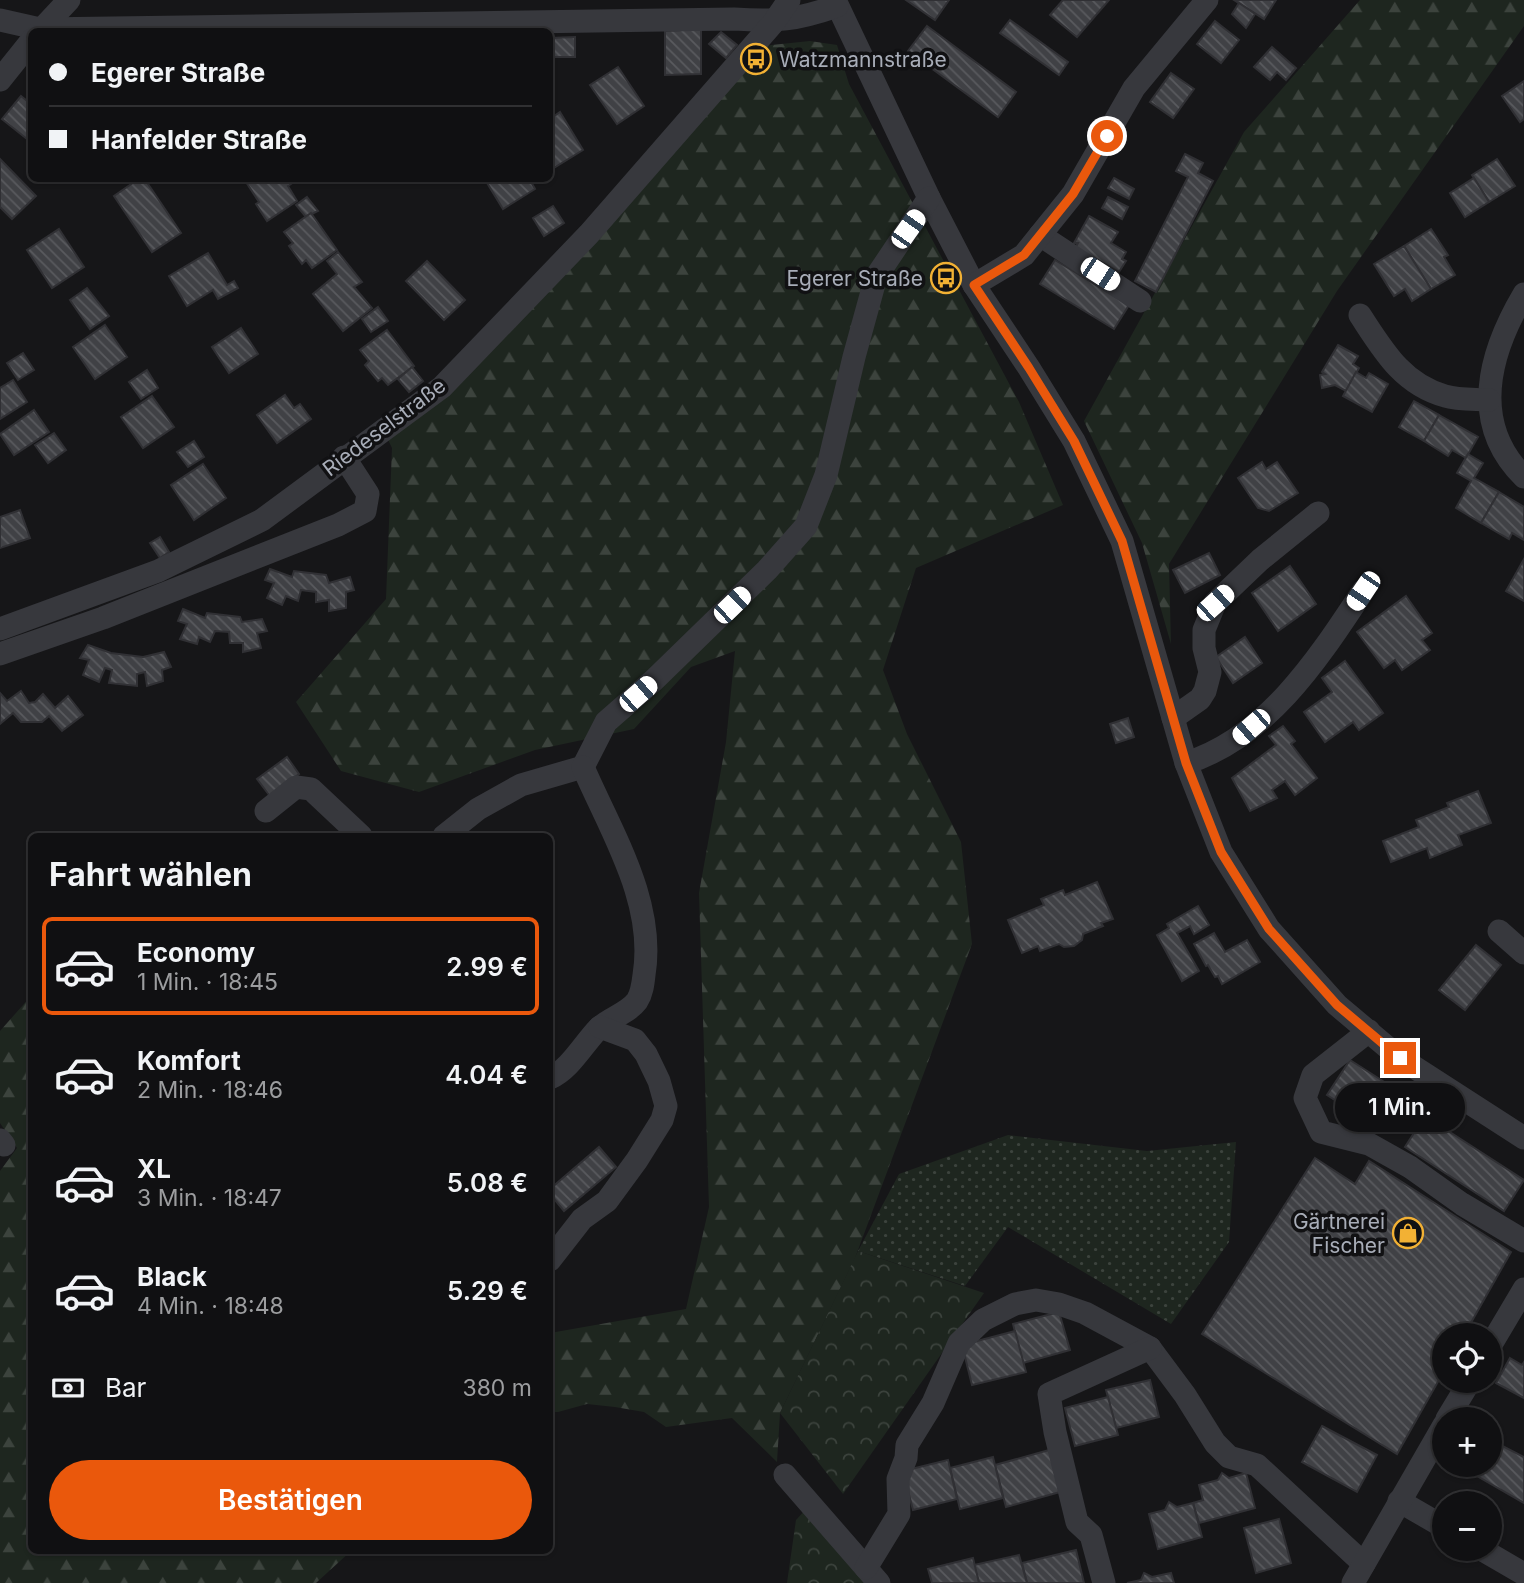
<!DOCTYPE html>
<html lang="de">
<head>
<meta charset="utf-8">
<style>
	body { margin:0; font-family:Inter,sans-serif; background:#1e1e20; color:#f1f3f6; height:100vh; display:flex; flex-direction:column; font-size:26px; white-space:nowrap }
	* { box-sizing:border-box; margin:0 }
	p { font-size:23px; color:#9c9d9f }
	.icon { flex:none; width:38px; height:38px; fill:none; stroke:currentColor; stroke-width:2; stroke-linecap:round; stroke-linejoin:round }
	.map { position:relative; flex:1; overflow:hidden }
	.panel { position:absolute; left:28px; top:833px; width:525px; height:721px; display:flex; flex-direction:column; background:#101012; border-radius:10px; box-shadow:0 2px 5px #0004,0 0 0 2px #303032 }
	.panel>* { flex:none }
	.banner { position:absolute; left:28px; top:28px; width:525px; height:154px; border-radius:10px; box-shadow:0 2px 5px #0004,0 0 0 2px #303032; display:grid; align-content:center; height:154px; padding:0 21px; background:#101012 }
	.fabs { position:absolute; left:1432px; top:1323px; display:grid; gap:14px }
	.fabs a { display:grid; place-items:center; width:70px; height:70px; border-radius:50%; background:#101012; box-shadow:0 2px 5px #0004,0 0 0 2px #303032; font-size:35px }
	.end { position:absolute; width:32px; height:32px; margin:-16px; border:9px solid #ea580c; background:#fff; box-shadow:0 0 0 4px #fff }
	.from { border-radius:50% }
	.bubble { position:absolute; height:49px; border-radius:24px; background:#101012; box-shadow:0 2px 5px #0004,0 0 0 2px #303032; font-size:23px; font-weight:600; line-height:49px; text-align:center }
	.car { position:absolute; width:21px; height:42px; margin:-21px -10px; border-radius:9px; box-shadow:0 0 5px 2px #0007; background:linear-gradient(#fff 24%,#345 0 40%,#fff 0 76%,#345 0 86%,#fff 0) }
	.banner b { display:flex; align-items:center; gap:24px; height:66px; font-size:26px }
	.banner b+b { border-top:2px solid #303032 }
	.banner i { width:18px; height:18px; background:#f1f3f6 }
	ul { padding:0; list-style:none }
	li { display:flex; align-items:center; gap:21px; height:98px; margin:0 14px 10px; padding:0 7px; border:4px solid transparent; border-radius:10px }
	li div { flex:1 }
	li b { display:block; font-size:26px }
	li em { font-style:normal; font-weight:600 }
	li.on { border-color:#ea580c }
	li>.icon { width:63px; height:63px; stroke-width:1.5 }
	h2 { padding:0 21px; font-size:32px; line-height:84px }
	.pay { display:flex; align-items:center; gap:18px; height:77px; padding:0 21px; font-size:26px }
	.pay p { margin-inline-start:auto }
	.action { display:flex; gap:14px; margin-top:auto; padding:14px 21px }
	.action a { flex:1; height:80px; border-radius:42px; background:#ea580c; color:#fff; font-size:28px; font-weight:600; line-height:80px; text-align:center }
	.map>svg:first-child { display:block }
	.grass { fill:url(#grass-dots) }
	.forest { fill:url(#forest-firs) }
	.park { fill:url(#park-crowns) }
	.building { fill:url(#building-back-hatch); stroke:#303034; stroke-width:2 }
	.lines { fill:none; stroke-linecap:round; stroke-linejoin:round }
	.minor { stroke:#37383d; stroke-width:23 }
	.route { stroke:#ea580c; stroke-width:9 }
	.labels { text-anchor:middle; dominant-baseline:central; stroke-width:7; stroke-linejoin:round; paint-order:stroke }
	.poi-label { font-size:21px; fill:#a8adb8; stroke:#111113; text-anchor:end }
	.street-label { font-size:21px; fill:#a8adb8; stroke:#111113 }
</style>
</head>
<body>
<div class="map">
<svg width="1524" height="1583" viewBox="0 0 1524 1583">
	<defs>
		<pattern id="grass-dots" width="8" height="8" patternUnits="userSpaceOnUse" patternTransform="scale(1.75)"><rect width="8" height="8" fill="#1e261f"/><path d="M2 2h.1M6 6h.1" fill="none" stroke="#3c433d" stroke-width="1.8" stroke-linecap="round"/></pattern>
		<pattern id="forest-firs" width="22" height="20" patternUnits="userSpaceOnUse" patternTransform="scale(1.75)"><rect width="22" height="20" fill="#1e261f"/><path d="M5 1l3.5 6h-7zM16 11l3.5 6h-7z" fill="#3c433d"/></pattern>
		<pattern id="park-crowns" width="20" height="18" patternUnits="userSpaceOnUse" patternTransform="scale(1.75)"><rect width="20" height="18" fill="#1e261f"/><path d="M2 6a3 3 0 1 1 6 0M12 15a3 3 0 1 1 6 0" fill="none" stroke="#3c433d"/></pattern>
		<pattern id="building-back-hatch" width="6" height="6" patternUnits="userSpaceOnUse" patternTransform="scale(1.75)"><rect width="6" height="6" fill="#404145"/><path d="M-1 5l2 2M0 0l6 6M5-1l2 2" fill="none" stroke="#595a5e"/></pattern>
	</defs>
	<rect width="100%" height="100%" fill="#161618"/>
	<path class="grass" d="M1008,1135L1147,1151L1236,1142L1229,1242L1171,1324L1008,1227L965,1286L858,1251L899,1174Z"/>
	<g class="forest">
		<path d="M1360,0H1524V26L1337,291L1169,564L1171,644L1142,543L1084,421L1244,132Z"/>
		<path d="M810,41L837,45L849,84L1019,402L1063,505L916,568L883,670L907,734L961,842L972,944L855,1258L780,1413L777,1462L732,1418L666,1427L644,1412L615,1407L587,1404L558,1412H550V1333L686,1309L709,1207L699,893L726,742L735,651L691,667L634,729L535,750L419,792L341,771L296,702L386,599L392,448L383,429L399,418L751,47Z"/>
		<path d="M31,996L32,1550L351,1551L316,1583H0V1171L17,1148L0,1123V1031Z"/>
	</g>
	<g class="park">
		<path d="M858,1251L984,1293L843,1494L780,1413Z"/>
		<path d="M808,1507L866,1583H787L796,1520Z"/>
	</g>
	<g class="building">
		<path d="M906,0H949L935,20Z"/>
		<path d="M1063,0H1109L1077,37L1050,15Z"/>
		<path d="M1234,0H1276L1264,19Z"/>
		<path d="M1239,3L1255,14L1246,28L1232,14Z"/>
		<path d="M1010,20L1068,62L1059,75L1000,33Z"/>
		<path d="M1215,21L1239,40L1221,63L1197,44Z"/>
		<path d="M927,26L1016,92L998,117L908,51Z"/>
		<path d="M701,29V74L665,75V31Z"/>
		<path d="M721,32L737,45L726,58L709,44Z"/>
		<path d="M575,37V57H550V38Z"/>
		<path d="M1272,47L1296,68L1286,80L1277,72L1270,80L1254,67Z"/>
		<path d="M618,67L644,106L617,124L590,85Z"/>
		<path d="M1171,73L1194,89L1173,118L1150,102Z"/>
		<path d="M1524,81V119L1520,122L1502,96Z"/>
		<path d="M21,96L32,105V143L2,119Z"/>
		<path d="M560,112L583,150L552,169L550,165V119Z"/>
		<path d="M1185,154L1203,163L1198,173L1213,181L1156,292L1135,281L1188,177L1176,171Z"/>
		<path d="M0,159L36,196L12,219L0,207Z"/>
		<path d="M1497,159L1515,186L1489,202L1472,175Z"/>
		<path d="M140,178H144L181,233L152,252L114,196Z"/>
		<path d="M300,178L288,186L297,201L267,221L256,204L259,202L244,179Z"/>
		<path d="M484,178H529L535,189L503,209Z"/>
		<path d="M1114,178L1134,189L1129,199L1108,188Z"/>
		<path d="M1474,178L1489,202L1465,217L1450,193Z"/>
		<path d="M307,197L318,211L306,217L296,205Z"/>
		<path d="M1108,197L1128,207L1122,219L1102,208Z"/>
		<path d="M553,206L564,223L544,236L533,218Z"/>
		<path d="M311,213L337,250L312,268L306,260L302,264L289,246L293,243L284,232Z"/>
		<path d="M1089,216L1118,232L1111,243L1126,252L1122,259L1126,261L1119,272L1096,259L1073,252L1078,243H1074Z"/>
		<path d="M59,229L84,267L52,288L27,250Z"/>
		<path d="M1431,229L1448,255L1444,257L1455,275L1431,289L1404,246Z"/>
		<path d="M1404,246L1431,289L1412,301L1405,289L1394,296L1374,264Z"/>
		<path d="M338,252L362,282L354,287L372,308L343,331L313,294L337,274L327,261Z"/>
		<path d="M208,253L227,285L234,281L238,288L218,299L213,290L187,306L169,276Z"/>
		<path d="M1055,260L1129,305L1114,329L1040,284Z"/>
		<path d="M427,261L465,300L444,320L406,281Z"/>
		<path d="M87,288L109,316L90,329L70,300Z"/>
		<path d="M378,307L388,321L371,332L362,319Z"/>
		<path d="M105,325L127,357L95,379L73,347Z"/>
		<path d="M241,328L258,354L229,373L212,347Z"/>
		<path d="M387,330L414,366L388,385L382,378L378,381L365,365L369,361L360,350Z"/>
		<path d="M1338,345L1358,356L1353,364L1359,368L1346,391L1335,385L1322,388L1320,375L1325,374L1322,372Z"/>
		<path d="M23,353L34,370L18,380L7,363Z"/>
		<path d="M412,367L423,381L409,392L398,379Z"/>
		<path d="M147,370L158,388L141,399L129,382Z"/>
		<path d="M1356,372L1366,378L1369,373L1388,384L1372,412L1343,396Z"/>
		<path d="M13,380L27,402L0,419V388Z"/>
		<path d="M285,395L294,408L300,404L311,419L277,443L257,415Z"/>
		<path d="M152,396L174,427L143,448L121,417Z"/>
		<path d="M1414,401L1439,415L1424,441L1399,427Z"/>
		<path d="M34,410L49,432L14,455L0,434Z"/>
		<path d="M1439,415L1478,437L1466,458L1452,450L1448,456L1424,441Z"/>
		<path d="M54,433L66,450L48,463L35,445Z"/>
		<path d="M194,441L204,457L188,467L177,452Z"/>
		<path d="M1468,454L1483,463L1474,478L1499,492L1481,523L1456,508L1471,481L1457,473Z"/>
		<path d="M1262,462L1266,469L1277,462L1298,493L1269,511L1258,508L1238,478Z"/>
		<path d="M203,464L226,498L194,520L171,485Z"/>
		<path d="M1499,492L1524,507V540L1512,533L1509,539L1481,523Z"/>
		<path d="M20,510L30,538L0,548V517Z"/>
		<path d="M160,537L169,552L160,558L150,543Z"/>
		<path d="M1209,553L1220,575L1185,593L1173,570Z"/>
		<path d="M1524,559V601L1506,591Z"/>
		<path d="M1290,566L1316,604L1278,631L1252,593Z"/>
		<path d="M270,569L292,577L294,571L326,575L329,583L350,577L354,590L346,592V608L329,611V600L316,602V592L301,590L298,601L286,596L282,605L267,598L274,583L265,580Z"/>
		<path d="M1406,596L1432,633L1422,640L1430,650L1402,670L1395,660L1384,668L1357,632Z"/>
		<path d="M183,609L205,618L207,613L240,617L242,622L262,619L267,631L257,633L261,648L243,652V643H230L229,632L215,631L210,642L199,637L197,644L180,639L187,624L178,621Z"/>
		<path d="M1245,637L1262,663L1233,683L1216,657Z"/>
		<path d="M88,645L111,653L143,657L164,652L171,667L162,670L163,681L147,686L145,672L137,674V686L109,683L112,670L105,668L99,682L83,675L89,660L80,658Z"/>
		<path d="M1345,661L1383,713L1359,730L1353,722L1325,742L1304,712L1332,692L1322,678Z"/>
		<path d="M21,691L29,703L35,702L43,694L55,708L68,696L83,715L62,731L49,716L42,722H21L13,713L0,724V693L7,701Z"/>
		<path d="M1128,718L1134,737L1116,743L1110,724Z"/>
		<path d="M1283,726L1295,741L1291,744L1317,778L1295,795L1285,781L1272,790L1277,798L1250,811L1232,778L1276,745L1269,736Z"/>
		<path d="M287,757L299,774L270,796L257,779Z"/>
		<path d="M1478,791L1491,823L1458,835L1462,845L1430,858L1427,848L1391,862L1383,841L1419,827L1416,820L1449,807L1447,803Z"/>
		<path d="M1097,882L1113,919L1101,923L1103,926L1083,934L1082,940L1074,946L1064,947L1059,944L1040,951L1038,946L1022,953L1008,920L1044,905L1041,899L1063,890L1065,895Z"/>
		<path d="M1198,906L1209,925L1194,934L1190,926L1177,933L1199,971L1182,981L1157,935L1169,928L1167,924Z"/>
		<path d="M1214,933L1225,952L1247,940L1260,962L1222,984L1218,976L1215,977L1208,965L1206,966L1194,944Z"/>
		<path d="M1476,945L1501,965L1465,1010L1439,990Z"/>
		<path d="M1350,1060L1428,1110L1416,1130L1365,1097L1355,1113L1327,1095Z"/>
		<path d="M1425,1116L1524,1180L1504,1211L1405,1147Z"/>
		<path d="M599,1147L616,1167L564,1211L550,1194V1189Z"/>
		<path d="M1315,1158L1355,1184L1369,1161L1511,1252L1464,1335H1444V1371L1397,1454L1202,1334Z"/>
		<path d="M1059,1312L1070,1350L1023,1363L1013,1324Z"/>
		<path d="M1015,1331L1026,1372L972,1385L962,1345Z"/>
		<path d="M1510,1358L1522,1365L1524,1362V1398L1496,1383Z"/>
		<path d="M1150,1380L1159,1417L1116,1428L1106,1390Z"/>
		<path d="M1108,1397L1118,1435L1075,1446L1065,1408Z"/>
		<path d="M1322,1426L1377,1455L1357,1492L1302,1462Z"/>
		<path d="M1489,1439L1524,1457V1503L1463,1468L1465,1465H1489Z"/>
		<path d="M1049,1450L1060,1492L1006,1507L995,1465Z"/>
		<path d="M993,1457L1003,1498L960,1509L950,1468Z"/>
		<path d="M948,1460L957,1499L913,1510L903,1471Z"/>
		<path d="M1222,1473L1229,1478L1246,1473L1255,1508L1199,1523L1193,1503L1203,1500L1199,1485L1218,1480Z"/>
		<path d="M1169,1502L1177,1507L1193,1503L1202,1537L1158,1549L1149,1514L1165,1510Z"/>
		<path d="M1279,1519L1291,1563L1256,1573L1244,1528Z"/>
		<path d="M1076,1550L1084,1583H1027L1022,1563Z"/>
		<path d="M1019,1555L1027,1583H979L974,1565Z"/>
		<path d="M973,1558L979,1583H932L928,1569Z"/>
		<path d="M1144,1573L1152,1577L1171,1573L1174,1583H1127L1141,1580Z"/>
	</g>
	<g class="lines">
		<g class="minor">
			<path d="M835,0L929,198L974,285L1029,368L1074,441L1122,541L1186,763L1221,852L1269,929L1337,1005L1400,1058L1524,1138"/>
			<path d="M0,20L40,29L734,19C777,22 796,20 837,6"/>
			<path d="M39,32L69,0"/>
			<path d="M0,80L32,40"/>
			<path d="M1040,235L1140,301"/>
			<path d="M974,285L1024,255L1073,194L1134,88L1207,0"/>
			<path d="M1524,294C1489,353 1469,423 1524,477"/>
			<path d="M1360,315C1383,350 1402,384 1445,396C1458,400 1475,399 1489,400"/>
			<path d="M0,629L158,571L262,520L442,387L589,234L774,22L789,0"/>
			<path d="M0,654L103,618L338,525L365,511L368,494L344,457"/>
			<path d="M1173,718L1200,699L1205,691L1210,672L1204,648V630L1215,603L1260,560L1318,513"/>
			<path d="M1186,763C1268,737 1318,659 1363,591"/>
			<path d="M266,811L296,787L311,789L361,836"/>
			<path d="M444,836L478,809L521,785L583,767L606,722L654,680L767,570L806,526L826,475L854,357L876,277L929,198"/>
			<path d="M1499,931L1524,953"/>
			<path d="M1369,1031L1313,1075L1305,1098L1321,1132L1369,1144L1410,1167L1462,1204L1524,1241"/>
			<path d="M550,1078C570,1069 582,1046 598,1029C609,1018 627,1014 637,1001C642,993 643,984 644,975C656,902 611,832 583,767"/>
			<path d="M0,1140L4,1145"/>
			<path d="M550,1260L582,1219L607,1201L637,1160L662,1120L666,1106L659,1081L646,1054L635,1040L600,1027"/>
			<path d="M1489,1348L1524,1289"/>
			<path d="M1447,1419L1470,1381"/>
			<path d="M785,1475L879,1583"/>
			<path d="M1399,1501L1444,1527"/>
			<path d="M1481,1549L1524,1574"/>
			<path d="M866,1568L899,1514L898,1479L906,1458L907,1445L933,1403L959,1343L983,1320L1015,1304L1036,1300L1059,1304L1085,1313L1150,1348L1185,1395L1215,1443L1229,1457L1257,1465L1364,1564"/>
			<path d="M1104,1583L1091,1535L1077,1522L1055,1432L1049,1394L1150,1348"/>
			<path d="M1353,1583L1444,1425"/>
		</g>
	</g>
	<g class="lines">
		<path class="route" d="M1107,136L1073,194L1024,255L974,285L1029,368L1074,441L1122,541L1186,763L1221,852L1269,929L1337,1005L1400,1058"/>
	</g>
	<defs>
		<g id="bus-ring" transform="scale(1.575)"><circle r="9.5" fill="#111113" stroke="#f2b134" stroke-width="1.5"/><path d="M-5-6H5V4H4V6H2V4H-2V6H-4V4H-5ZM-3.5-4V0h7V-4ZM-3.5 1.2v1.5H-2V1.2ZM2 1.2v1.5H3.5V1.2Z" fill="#f2b134"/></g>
		<g id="shop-ring" transform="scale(1.575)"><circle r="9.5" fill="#111113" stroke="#f2b134" stroke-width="1.5"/><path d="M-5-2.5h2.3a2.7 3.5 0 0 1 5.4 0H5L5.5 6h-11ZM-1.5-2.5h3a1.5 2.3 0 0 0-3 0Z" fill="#f2b134"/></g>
	</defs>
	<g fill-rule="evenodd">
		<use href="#bus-ring" x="756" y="59"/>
		<use href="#bus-ring" x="946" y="278"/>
		<use href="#shop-ring" x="1408" y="1233"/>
	</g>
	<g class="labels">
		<g class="poi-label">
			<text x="779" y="59" text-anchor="start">Watzmannstraße</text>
			<text x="923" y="278">Egerer Straße</text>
			<text x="1385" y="1221">Gärtnerei<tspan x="1385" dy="24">Fischer</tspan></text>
		</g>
		<g class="street-label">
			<text transform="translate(384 427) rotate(-37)">Riedeselstraße</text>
		</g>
	</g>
</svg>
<div class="fabs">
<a><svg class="icon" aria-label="locate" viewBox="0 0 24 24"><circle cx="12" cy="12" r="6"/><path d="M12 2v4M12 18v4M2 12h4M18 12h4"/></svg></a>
<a>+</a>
<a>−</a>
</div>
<i class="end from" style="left:1107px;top:136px"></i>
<i class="end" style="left:1400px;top:1058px"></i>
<div class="bubble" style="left:1335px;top:1083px;width:130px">1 Min.</div>
<i class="car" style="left:908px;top:229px;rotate:35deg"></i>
<i class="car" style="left:1100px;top:274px;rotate:123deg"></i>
<i class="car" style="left:1363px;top:591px;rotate:214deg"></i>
<i class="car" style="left:1215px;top:603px;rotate:48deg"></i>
<i class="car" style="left:732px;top:605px;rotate:46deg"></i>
<i class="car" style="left:638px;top:694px;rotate:49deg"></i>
<i class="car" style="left:1251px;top:727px;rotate:229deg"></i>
<div class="banner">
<b><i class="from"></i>Egerer Straße</b>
<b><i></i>Hanfelder Straße</b>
</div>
<section class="panel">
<h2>Fahrt wählen</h2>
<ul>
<li class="on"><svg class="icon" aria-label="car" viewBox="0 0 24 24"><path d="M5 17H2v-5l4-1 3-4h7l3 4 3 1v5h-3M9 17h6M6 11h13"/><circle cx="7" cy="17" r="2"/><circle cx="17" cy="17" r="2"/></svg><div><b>Economy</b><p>1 Min. · 18:45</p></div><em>2.99 €</em></li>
<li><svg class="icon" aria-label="car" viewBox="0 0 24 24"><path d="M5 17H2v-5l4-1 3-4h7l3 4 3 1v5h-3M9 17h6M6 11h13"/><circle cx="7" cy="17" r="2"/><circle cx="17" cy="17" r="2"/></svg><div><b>Komfort</b><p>2 Min. · 18:46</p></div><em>4.04 €</em></li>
<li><svg class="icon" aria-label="car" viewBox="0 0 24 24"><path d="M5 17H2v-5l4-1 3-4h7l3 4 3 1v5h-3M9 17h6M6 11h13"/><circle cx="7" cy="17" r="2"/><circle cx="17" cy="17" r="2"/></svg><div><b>XL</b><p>3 Min. · 18:47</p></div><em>5.08 €</em></li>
<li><svg class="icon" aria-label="car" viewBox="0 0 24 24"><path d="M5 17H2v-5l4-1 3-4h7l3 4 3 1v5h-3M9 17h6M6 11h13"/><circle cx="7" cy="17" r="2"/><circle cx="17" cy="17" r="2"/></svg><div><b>Black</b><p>4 Min. · 18:48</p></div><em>5.29 €</em></li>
</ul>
<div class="pay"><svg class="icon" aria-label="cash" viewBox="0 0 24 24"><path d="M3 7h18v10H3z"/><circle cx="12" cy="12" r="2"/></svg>Bar<p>380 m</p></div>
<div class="action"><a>Bestätigen</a></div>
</section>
</div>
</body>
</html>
